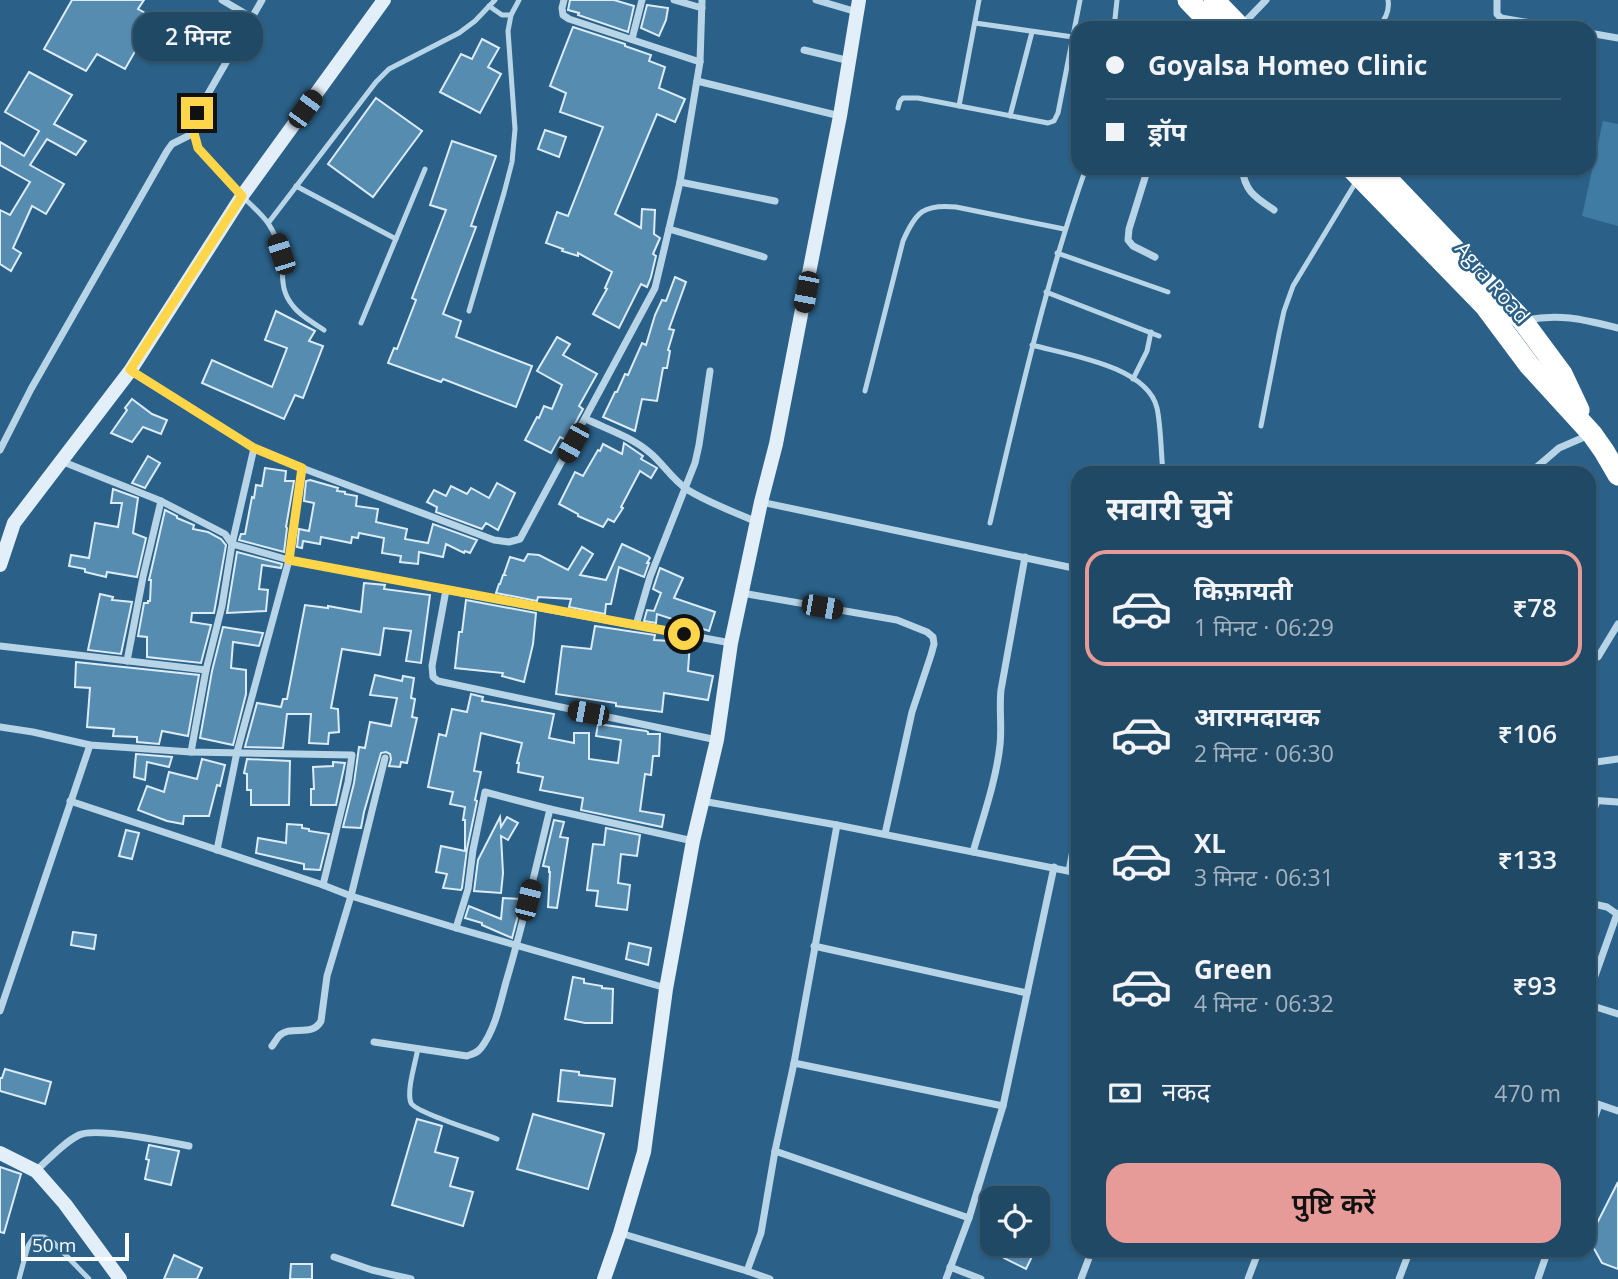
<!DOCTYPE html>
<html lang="hi">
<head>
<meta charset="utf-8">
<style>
	body { margin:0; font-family:"Open Sans","Noto Sans Devanagari",sans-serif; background:#28506c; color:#f1f3f6; height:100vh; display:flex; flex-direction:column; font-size:26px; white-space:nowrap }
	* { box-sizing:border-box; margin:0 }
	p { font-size:23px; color:#a2b2bf }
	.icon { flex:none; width:38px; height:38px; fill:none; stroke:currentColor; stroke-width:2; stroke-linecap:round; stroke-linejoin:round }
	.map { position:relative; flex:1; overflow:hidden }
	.panel { position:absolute; left:1071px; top:466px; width:525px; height:791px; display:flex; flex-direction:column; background:#204966; border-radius:21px; box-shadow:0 2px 5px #0004,0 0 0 2px #3d617a }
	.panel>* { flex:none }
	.hud { position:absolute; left:1071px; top:21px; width:525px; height:154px; border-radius:21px; box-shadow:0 2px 5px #0004,0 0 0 2px #3d617a; display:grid; align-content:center; height:154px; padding:0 35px; background:#204966 }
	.tools { position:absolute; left:980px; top:1186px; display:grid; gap:14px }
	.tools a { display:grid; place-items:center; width:70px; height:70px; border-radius:14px; background:#204966; box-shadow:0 2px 5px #0004,0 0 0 2px #3d617a; font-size:35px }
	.scale { position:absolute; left:21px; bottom:18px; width:108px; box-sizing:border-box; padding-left:7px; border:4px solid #fff; border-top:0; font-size:19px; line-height:24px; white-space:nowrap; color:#fff; -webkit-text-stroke:5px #2b6188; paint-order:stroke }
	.end { position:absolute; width:32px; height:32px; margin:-16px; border:9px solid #ffd54a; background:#111; box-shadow:0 0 0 4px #111 }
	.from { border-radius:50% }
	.bubble { position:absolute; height:49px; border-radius:21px; background:#204966; box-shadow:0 2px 5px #0004,0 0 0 2px #3d617a; font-size:23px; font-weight:600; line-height:49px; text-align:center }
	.car { position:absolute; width:21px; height:42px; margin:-21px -10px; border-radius:9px; box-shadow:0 0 5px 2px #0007; background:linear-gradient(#222 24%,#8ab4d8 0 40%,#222 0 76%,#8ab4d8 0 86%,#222 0) }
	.hud b { display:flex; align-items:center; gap:24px; height:66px; font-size:26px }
	.hud b+b { border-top:2px solid #3d617a }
	.hud i { width:18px; height:18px; background:#f1f3f6 }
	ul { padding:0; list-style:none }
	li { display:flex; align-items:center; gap:21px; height:116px; margin:0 14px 10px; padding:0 21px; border:4px solid transparent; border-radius:21px }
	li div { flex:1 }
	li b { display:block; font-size:26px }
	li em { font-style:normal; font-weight:600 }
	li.active { border-color:#e69b98 }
	li>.icon { width:63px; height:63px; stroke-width:1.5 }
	h2 { padding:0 35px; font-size:32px; line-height:84px }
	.pay { display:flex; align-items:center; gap:18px; height:77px; padding:0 35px; font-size:26px }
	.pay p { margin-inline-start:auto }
	.primary-button { display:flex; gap:14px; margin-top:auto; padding:14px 35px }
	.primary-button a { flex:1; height:80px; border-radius:21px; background:#e69b98; color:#111; font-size:28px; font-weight:600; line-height:80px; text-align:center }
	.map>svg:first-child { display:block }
	.green { fill:#407ba4 }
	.building { fill:#578cb1; stroke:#dcecf7; stroke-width:2 }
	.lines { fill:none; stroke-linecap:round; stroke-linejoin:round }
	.lane { stroke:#b8d5e8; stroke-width:5 }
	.street { stroke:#b8d5e8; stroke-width:7 }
	.secondary { stroke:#e2eef8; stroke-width:14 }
	.highway { stroke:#fff; stroke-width:21 }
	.route { stroke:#ffd54a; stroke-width:9 }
	.labels { text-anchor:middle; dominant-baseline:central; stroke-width:5; stroke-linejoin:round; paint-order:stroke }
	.street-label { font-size:21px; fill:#fff; stroke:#2b6188 }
</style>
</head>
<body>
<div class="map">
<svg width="1618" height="1279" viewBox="0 0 1618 1279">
	<rect width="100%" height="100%" fill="#2b6188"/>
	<path class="green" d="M1603,121L1618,124V226L1582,216Z"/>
	<g class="building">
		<path d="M72,0H144L138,9L154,18L125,69L97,54L86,71L44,49Z"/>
		<path d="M570,0H614L634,6L628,32L578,15L579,13L568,10Z"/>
		<path d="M647,5L668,8L666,20L659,36L641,28Z"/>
		<path d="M573,27L625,44V46L651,55L649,61L665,67L659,88L685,99L675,122L657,114L615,214L641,228L642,209L655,210L654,234L660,238L653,254L656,256L651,277L647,287L641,284L619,328L593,314L607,289L605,288L612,272L578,253V256L562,251L563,249L546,243L557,212L568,216L603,127L560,112L566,93L550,86Z"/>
		<path d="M482,39L499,48L488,67L501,74L480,113L440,92L461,54L472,59Z"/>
		<path d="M29,72L72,95L54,124L86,141L76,155L47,139L30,165L64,184L46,214L32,206L13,248L21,253L11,271L0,264V210L10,215L30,182L0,165V142L24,156L39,131L5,112Z"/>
		<path d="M376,98L422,131L373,197L328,164Z"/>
		<path d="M545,130L566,137L559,157L538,149Z"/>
		<path d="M452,141L496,156L471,226L476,227L443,314L461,321L456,337L532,366L516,407L443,379L441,382L388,363L394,348L397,349L416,300L412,298L446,210L430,205Z"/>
		<path d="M675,277L686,282L669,329L674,330L668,350L670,351L667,368H663L657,401L642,399L635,431L603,417L615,392H617L625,374L628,375L642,343L646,345L655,315L662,300L666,301Z"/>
		<path d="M276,311L315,331L309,341L323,346L303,398L295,395L284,419L202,383L212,360L272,387L287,348L265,340Z"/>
		<path d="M557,337L570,344L563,355L597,374L579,406L583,409L566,440L560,437L551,453L525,440L537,417L539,418L544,406L552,409L562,385L537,371Z"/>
		<path d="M132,399L152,414L167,420L161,434L143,427L132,442L111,433L127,410L125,408Z"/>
		<path d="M624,443L643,456L641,459L657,468L651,478L640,471L621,507L623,508L614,522L608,519L603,527L578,516V514L559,504L575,472L583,476L598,450L600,451L603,444L622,454Z"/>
		<path d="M148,456L160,463L145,488L132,483Z"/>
		<path d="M265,468L286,471L285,481H294L286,527L287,528L284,552L239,540L241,534H245L252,497L254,498L256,485L262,486Z"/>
		<path d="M310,480L338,488L337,491L345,492V494L357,496L356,506L378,509L376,522L407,529L405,539L428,543L433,524L477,540L470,553L465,551L464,553L446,544L443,557L419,552L418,564L400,562L401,556L382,553L384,538L359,533L358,538L352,537L351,543L321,537L320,544L303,541L302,548L297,547L299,529L309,531L314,503L304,501L306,481Z"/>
		<path d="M497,483L515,493L498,530L486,523L482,529L436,512L437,507L427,502L434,490L446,496L451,486L467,494L471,488L489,498Z"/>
		<path d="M113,489L138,498L133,533L146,538L137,577L107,572L106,577L85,572V569L69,566L71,555L89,558L95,523L118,527L122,503H111Z"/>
		<path d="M165,510L177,516V518L194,525L193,529L208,532L221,539L226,545L214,613H192L191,622L211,625L201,663L147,657V637L138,636L144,603H148V601H150L151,580H149Z"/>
		<path d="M622,544L648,556L650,558L647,563H649L644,577L619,567L611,604H606L605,614L569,607L571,599L538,597L537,601L496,593L499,584H500L503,575H505L504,574L510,557L524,561L528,554L539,555L568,570L582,547L593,554L580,575L606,580Z"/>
		<path d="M237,552L282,564L281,568L262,565L259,589L268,590L266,611L227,613Z"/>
		<path d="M660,568L683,578L674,598L715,612L709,631L657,614L656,623L644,621L647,610L654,611L661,593L653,589Z"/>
		<path d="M364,583L385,585L384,589L430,595L421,663L406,661L411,631L384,628L380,655L342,649L331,708L338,709L339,732L329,733L328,744L309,743L311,714H287L283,748L245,747L257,703L281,707L283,699H287L305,605L328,608V606L361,612Z"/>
		<path d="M100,594L113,597L112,600L132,602L121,654L88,650Z"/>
		<path d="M466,600L536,613L533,644L524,682L502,676L503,673L455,668L459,632H462Z"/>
		<path d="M595,626L655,635L654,640L690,642L688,671L713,676L708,700L664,693L662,712L616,706V703L556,694L562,646L591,649Z"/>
		<path d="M223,627L263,633L259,646L233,642L231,668L246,670V694L233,745L200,738L212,671Z"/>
		<path d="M76,662L199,675L188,736L162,731L159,744L137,742V737L113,736L114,729L87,727L90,688L75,687Z"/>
		<path d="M375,675L402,681L403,676L414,678L411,698L415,699L412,717L417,718L407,763L401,762L400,767L389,766L391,759L390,754L386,752L381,753L364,812L361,828L343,827L354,783L359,747L365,748L370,722L391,726L397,698L370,695Z"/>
		<path d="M471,694L483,697L482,701L554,714L549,738L574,743V733H589V759L618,763L621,740L596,736L598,724L646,731L648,732V734H660L659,756H653L651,775L645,774L640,811L664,815L662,827L581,810L583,798L540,790L543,777L518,772L519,763H517L522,743L481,733L474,771L481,772L475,800L477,801L467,849L462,888L461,890L443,888L447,874L436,872L441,846L465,851V820H463L465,807L450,804L453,792L428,787L439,734L446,736L452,709L467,712Z"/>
		<path d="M136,754L172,757L169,767L147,762L145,780L134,777Z"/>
		<path d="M202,759L225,765L220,786L217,785L209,816H184L183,824L167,821L138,810L147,786L164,792L169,772L197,779Z"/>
		<path d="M247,759L290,761L289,805H251V790H247V774L244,773Z"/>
		<path d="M333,762L345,763L336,805H311V789H314L313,767L333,766Z"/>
		<path d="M500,817L501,827L507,817L518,823L508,840L501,836L503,873L501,893L474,891L478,860Z"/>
		<path d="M554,820L564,822L560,837L568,838L557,908L548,907L550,872H549V867L543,866Z"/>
		<path d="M287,824L302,825V828L309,829V831L329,834L320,870L304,869V864L256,853L258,838L286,843Z"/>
		<path d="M606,828L640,835L637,856L621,854L618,883L630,885L627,910L596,906L598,891L587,890L593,844L604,845Z"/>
		<path d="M126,830L139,833L132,859L119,856Z"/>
		<path d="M503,898L520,899V908L512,938L482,925V923L465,918L469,906L501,919Z"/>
		<path d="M73,932L96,935L94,949L71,945Z"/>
		<path d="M629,943L651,948L648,965L626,959Z"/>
		<path d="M573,977L584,979V983L602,986V988L613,989L612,1023H585L565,1019Z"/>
		<path d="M5,1069L51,1082L45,1104L0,1091V1078H2Z"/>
		<path d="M561,1070L579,1072V1075L615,1079L612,1106L558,1101Z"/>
		<path d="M533,1114L604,1134L588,1189L517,1169Z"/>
		<path d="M417,1119L442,1126L435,1152L458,1158L450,1186L473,1192L463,1226L392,1205Z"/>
		<path d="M149,1145L179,1151L171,1185L145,1179L149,1160L146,1159Z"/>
		<path d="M0,1167L21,1174L4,1233L0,1232Z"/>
		<path d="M1618,1182V1269L1602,1263L1592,1245L1597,1236L1592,1233Z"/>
		<path d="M1011,1244H1038L1026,1269L1004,1258Z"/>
		<path d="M174,1255L202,1268L197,1279H164Z"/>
		<path d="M291,1264H312V1279H290Z"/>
	</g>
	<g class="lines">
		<g class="lane">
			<path d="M489,6L502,15H511"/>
			<path d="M975,23L1073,37"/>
			<path d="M1114,28L1117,0"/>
			<path d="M1378,28C1385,20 1390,11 1388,0"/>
			<path d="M959,106L979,0"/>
			<path d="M898,108L900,101L903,98H918L1048,123L1054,121L1058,113L1080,0"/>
			<path d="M1010,116L1032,32"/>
			<path d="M296,186L396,239"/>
			<path d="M244,198C263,216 275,226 280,253C285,273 278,288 293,306C300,316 314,323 324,330"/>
			<path d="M269,222L376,82L389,69L459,33L475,21L495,0"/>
			<path d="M1057,253L1168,292"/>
			<path d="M1046,292L1159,336"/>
			<path d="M469,311L504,193L512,162L515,129L508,31L511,15L519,0"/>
			<path d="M361,323L425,169"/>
			<path d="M1032,345C1068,355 1147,366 1157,408C1161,426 1161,454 1163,472"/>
			<path d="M1133,379L1147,351L1151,332"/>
			<path d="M865,391L903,241C916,211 924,204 956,207L1064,229"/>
			<path d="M1261,426L1279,334L1284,311L1293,286L1356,182"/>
			<path d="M990,523C1018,404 1045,284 1086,168"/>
			<path d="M418,1048C416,1061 406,1091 411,1103C416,1113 483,1133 497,1139"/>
			<path d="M19,1279L28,1246L34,1237H44L54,1243L89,1279"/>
		</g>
		<g class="street">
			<path d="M222,0L251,17"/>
			<path d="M564,0L562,8L563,15L569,19L700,62"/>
			<path d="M674,0L702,8"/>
			<path d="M816,0L857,12"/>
			<path d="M1497,0V14L1501,18L1560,28"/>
			<path d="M1243,24L1266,0"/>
			<path d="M1589,33L1618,38"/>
			<path d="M632,39L642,0"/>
			<path d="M804,50L850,61"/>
			<path d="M697,81L840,116"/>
			<path d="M1148,168L1129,229L1128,240L1133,246L1155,257"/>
			<path d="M1242,168C1245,192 1255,197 1274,210"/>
			<path d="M680,182L775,201"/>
			<path d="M242,196L198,148L194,133L197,113L262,0"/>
			<path d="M669,229L764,257"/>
			<path d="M1526,320C1561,313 1585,320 1618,328"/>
			<path d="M130,371L254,448L302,468L494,540L509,542L520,539L655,288L680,182L700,62L702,0"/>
			<path d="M586,419C607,429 631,437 649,452C663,463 672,480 688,490C709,503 734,512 757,522"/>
			<path d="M0,450L31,389L167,151L172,144L194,133"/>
			<path d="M61,461L161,501L225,534L232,544L289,560L546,609L731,643"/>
			<path d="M1531,472L1559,448L1589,435"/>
			<path d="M761,502L1078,569"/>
			<path d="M446,590L432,666L433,677L438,681L717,740"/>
			<path d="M1589,590L1591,586"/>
			<path d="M742,593L897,620L927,632L933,637L934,644L931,655L912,712L885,834"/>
			<path d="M636,625L650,577L695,463L699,445L710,371"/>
			<path d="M0,646L206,670"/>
			<path d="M1589,653L1598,657L1618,624"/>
			<path d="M127,661L143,577L161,501"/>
			<path d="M0,727L33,732L90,745L191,752L352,755L348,782L323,885"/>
			<path d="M191,752L206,670L222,606L232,544L254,448"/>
			<path d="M1589,763L1618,759"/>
			<path d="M1589,800L1618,802"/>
			<path d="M70,801L323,885L351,896L456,928L666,988"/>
			<path d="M702,801L837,825L1078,873"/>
			<path d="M1589,822L1597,801"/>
			<path d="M217,850L237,752L289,560L302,468"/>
			<path d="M973,852C983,817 996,781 1000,745C1002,726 999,708 1001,690L1025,557"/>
			<path d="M1069,871L1078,824"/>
			<path d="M1589,903L1607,907L1617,914L1590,990L1589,999"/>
			<path d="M456,928L468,889L473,850L485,792L550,809L693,841"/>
			<path d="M814,946L1027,993"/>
			<path d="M1589,1000L1596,1007L1618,1014"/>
			<path d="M0,1011L90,745"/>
			<path d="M374,1042L467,1056C473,1054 477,1053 481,1048C495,1030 500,1004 506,982C523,925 536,867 550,809"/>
			<path d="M272,1046C273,1045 278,1037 279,1036C291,1024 312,1038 321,1021L327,976L351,896L385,758"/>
			<path d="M794,1063L1003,1106"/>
			<path d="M1589,1101L1618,1111"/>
			<path d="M1589,1133L1599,1105"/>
			<path d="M775,1151L969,1218"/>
			<path d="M36,1171C49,1159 63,1143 79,1135C95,1127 169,1142 189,1146"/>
			<path d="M620,1233L747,1271L770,1279"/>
			<path d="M334,1257L372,1270L411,1279"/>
			<path d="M950,1267L981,1279"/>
			<path d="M747,1271L761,1233L775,1151L794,1063L837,825"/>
			<path d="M946,1279L969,1218L1003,1106L1054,867"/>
			<path d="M1081,1279L1092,1250"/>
			<path d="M1248,1279L1259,1250"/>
			<path d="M1399,1279L1410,1250"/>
			<path d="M1538,1279L1548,1250"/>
		</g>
		<g class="secondary">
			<path d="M0,565L14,523L130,371L242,196L384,0"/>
			<path d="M0,1153L36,1171L65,1204L120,1279"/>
			<path d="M604,1279L620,1233L644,1152L666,989L693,841L717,740L731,643L761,502L776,444L810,268L840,116L859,0"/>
		</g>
		<g class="highway">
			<path d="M1188,0L1215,28"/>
			<path d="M1214,0L1241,28"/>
			<path d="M1351,168L1485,306L1529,365L1592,434L1604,451L1618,475"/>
			<path d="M1377,168L1522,320L1562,374L1579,410"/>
		</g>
	</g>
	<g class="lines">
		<path class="route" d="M197,113L194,133L198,148L242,196L130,370L254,448L302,468L289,560L684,634"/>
	</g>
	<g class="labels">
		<g class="street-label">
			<text transform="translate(1493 282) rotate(49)">Agra Road</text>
		</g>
	</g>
</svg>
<div class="tools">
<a><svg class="icon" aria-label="locate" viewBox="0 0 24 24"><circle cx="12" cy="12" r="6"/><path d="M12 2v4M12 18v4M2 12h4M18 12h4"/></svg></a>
</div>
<div class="scale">50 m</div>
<i class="end from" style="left:684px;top:634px"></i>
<i class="end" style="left:197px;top:113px"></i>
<div class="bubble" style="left:133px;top:12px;width:130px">2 मिनट</div>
<i class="car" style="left:305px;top:109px;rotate:36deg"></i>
<i class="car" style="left:281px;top:254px;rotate:342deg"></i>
<i class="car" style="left:806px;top:292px;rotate:191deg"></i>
<i class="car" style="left:573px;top:443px;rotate:209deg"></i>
<i class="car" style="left:822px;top:607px;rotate:100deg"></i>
<i class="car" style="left:588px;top:713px;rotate:281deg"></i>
<i class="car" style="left:528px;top:900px;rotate:14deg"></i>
<div class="hud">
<b><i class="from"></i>Goyalsa Homeo Clinic</b>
<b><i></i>ड्रॉप</b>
</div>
<section class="panel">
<h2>सवारी चुनें</h2>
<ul>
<li class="active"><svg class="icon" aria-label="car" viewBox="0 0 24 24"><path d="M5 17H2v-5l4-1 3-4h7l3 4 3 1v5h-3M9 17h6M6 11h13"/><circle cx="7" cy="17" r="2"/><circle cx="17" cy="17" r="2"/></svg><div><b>किफ़ायती</b><p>1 मिनट · 06:29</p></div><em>₹78</em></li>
<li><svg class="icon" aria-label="car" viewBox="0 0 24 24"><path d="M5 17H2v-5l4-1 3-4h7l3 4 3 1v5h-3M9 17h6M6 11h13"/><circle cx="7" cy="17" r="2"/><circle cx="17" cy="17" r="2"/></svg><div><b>आरामदायक</b><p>2 मिनट · 06:30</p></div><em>₹106</em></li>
<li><svg class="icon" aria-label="car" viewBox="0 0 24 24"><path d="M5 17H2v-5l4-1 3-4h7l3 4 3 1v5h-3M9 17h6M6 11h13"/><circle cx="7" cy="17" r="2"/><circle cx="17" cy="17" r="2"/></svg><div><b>XL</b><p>3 मिनट · 06:31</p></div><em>₹133</em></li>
<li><svg class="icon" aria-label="car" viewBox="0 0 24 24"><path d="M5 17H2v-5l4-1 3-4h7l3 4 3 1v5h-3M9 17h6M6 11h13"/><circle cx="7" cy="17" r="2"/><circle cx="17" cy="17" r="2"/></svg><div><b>Green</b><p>4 मिनट · 06:32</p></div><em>₹93</em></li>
</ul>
<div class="pay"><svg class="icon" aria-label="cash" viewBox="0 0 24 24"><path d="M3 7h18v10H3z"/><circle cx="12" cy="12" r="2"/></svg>नकद<p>470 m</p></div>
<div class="primary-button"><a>पुष्टि करें</a></div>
</section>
</div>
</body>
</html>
